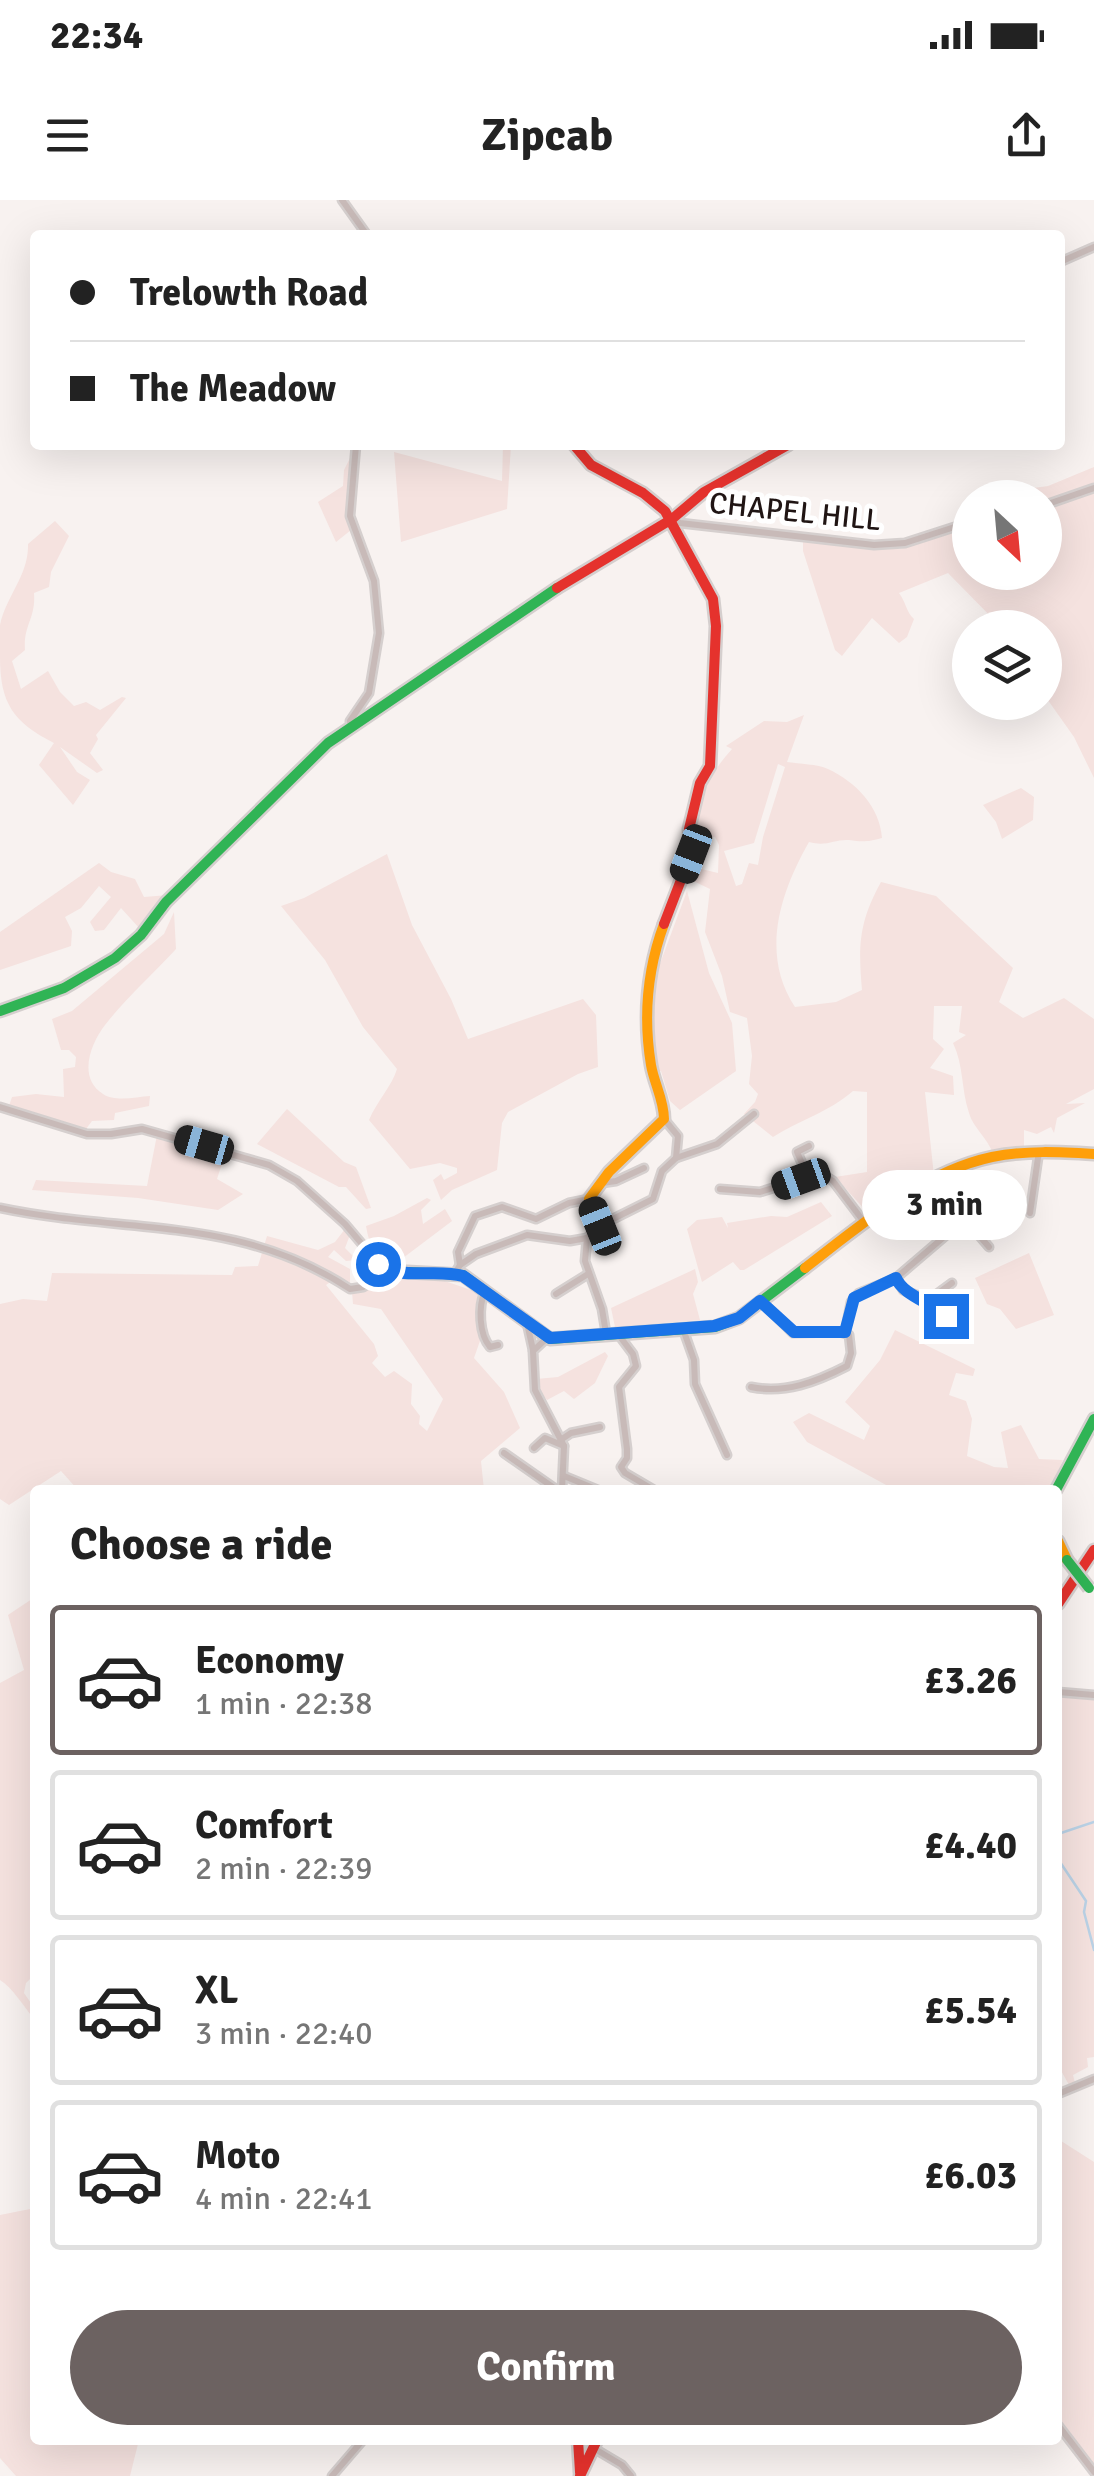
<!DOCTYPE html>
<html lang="en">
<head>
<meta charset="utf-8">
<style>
	body { margin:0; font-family:Signika,sans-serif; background:#f6f6f6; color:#222; height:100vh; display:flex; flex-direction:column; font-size:38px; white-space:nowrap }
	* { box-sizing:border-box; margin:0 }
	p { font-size:32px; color:#767676 }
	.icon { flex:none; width:55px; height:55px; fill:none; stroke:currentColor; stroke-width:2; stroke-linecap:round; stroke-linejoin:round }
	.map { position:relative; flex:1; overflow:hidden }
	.drawer { position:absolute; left:30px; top:1285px; width:1032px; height:960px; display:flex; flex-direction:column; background:#fff; border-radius:10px; box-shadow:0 10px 40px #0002 }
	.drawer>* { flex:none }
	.banner { position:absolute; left:30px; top:30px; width:1035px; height:220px; border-radius:10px; box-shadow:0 10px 40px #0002; display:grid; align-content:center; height:220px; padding:0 40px; background:#fff }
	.needle { width:65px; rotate:154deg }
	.buttons { position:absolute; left:952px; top:280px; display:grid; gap:20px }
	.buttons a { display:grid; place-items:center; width:110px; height:110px; border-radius:50%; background:#fff; box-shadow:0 10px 40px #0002; font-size:50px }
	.end { position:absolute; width:45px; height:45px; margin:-22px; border:12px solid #1a73e8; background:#fff; box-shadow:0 0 0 5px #fff }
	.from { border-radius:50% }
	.bubble { position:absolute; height:70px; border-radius:35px; background:#fff; box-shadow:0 10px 40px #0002; font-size:32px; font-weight:700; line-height:70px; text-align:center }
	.car { position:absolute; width:30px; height:60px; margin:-30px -15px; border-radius:12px; box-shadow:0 0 8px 2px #0007; background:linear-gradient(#222 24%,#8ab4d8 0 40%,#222 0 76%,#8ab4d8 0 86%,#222 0) }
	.banner b { display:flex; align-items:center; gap:35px; height:95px; font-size:38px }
	.banner b+b { border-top:2px solid #e0e0e0 }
	.banner i { width:25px; height:25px; background:#222 }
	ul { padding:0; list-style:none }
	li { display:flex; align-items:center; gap:30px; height:150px; margin:0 20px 15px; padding:0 20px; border:5px solid #e0e0e0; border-radius:10px }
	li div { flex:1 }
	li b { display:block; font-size:38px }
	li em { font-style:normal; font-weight:700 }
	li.selected { border-color:#6c6261 }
	li>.icon { width:90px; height:90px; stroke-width:1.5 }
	h2 { padding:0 40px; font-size:45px; line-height:120px }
	.action { display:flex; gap:20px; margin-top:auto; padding:20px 40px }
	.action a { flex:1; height:115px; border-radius:60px; background:#6c6261; color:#fff; font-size:40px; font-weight:700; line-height:115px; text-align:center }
	.status { display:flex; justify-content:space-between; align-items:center; height:70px; padding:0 50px; background:#fff; direction:ltr }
	.status svg { height:28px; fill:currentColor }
	header { display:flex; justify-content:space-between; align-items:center; height:130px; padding:0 40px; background:#fff; font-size:45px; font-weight:700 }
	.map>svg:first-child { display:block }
	.green { fill:#f5e2df; fill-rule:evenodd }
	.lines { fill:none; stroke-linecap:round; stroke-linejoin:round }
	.stream { stroke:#bad2e6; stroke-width:2.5 }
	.street-casing { stroke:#d5cfce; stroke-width:11 }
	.fast-casing { stroke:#d5cfce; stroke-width:15 }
	.slow-casing { stroke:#d5cfce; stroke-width:15 }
	.jam-casing { stroke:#d5cfce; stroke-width:15 }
	.street { stroke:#c8bab8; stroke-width:6 }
	.fast { stroke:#30b455; stroke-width:10 }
	.slow { stroke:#ff9f0a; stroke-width:10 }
	.jam { stroke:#e5322d; stroke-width:10 }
	.fast-bridge-casing { stroke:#d5cfce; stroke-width:15; stroke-linecap:butt }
	.fast-bridge { stroke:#30b455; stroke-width:10 }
	.route { stroke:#1a73e8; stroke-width:12 }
	.labels { text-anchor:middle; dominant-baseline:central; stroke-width:10; stroke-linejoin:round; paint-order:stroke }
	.street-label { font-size:30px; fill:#201514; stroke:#fff }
</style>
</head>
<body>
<div class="status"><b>22:34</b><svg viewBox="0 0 49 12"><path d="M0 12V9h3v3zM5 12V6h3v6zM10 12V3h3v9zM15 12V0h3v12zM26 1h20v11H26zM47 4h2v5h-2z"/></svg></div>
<header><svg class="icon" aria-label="menu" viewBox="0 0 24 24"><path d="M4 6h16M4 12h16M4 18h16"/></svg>Zipcab<svg class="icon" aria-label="share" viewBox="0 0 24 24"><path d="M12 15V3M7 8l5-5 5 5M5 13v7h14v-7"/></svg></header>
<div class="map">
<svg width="1094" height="2276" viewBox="0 0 1094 2276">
	<rect width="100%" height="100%" fill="#f8f2f0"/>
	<g class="green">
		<path d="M503,245H511L507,309L401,342L394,252L502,281Z"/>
		<path d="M351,256L347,317L351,330L336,342L318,302L343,286L344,270Z"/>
		<path d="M1094,267V578L1074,537L1045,496V428L1001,427L948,373L899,393C906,402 906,412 914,419L907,437L899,443L872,418L842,456L835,450L803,351V342L900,349L970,326V372H1045V298L1018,297L1019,290L1048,286Z"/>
		<path d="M55,321L69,336L51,372L49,387L34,393C36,419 23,425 25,450L12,461L21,489L48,471L60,492L74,506L86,502L100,510L122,497L126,498L96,535L98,539L90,553L103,570L97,573L60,547L77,572L90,580L73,605L39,565L54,543C13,522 0,503 0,457C0,447 0,435 0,425C6,396 29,375 28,344Z"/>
		<path d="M804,515L787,562C800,564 817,564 828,569C856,582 880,607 882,638C868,642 862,642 849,640C834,639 827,647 809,642C780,693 760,754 795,807L836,802L862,790C858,745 859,722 881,682L936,696L1013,768L999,802L1023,818L1064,798L1094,819V889L1066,904L1085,903L1057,918L1054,933L1051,927L1037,934L1024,930V951L993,954C988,938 973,928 969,913C961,889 964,866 953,843L966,835L959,832L962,806H934L933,839L944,849L930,868L953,876L954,895L925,892L934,976L867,1012L835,977L867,972V892L853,891C829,912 800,920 773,937L744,914L755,902L758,894L749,884L752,856L747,818L730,812L722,776L705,732L710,689L689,679L693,667L718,673L719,645L715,637L695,636C696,601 709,574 732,549L726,546L764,521L787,522ZM778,564L785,567L763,637L758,665L749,663L742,684L736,686L724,651L754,643Z"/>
		<path d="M1021,588L1034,597L1033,620L1002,639L996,622L983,605Z"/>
		<path d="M387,654L412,725L451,799L468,839L583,799L596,815L598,867L578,874L508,912L502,923L497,970L452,990L441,1000L433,980L441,974L444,980L457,973V968L440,963L410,969L369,920C377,901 392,886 397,869L363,827L325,760L281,706L304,698Z"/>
		<path d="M99,663L111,672L135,679L144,697L168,695L141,730L121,708L104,730L95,731L90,722L111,697L99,686L81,708L65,717L72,731L71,746L0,770V732Z"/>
		<path d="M687,691L709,773L732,823L736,871L680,910L670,901L661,871H657L651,796L655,777Z"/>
		<path d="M174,712L176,749C153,774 126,798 105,825C91,843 77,878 103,894C115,902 136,897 150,896L149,906L115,913L114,920L92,921L86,929L9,906L12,897L36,894L64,897L63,869L75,867L76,857L69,850H61L52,819L72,811L164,734Z"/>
		<path d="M287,909L344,962L356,967L371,1008L366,1009L346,987H339L257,944Z"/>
		<path d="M157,935L225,954L217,979L243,994L218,1010L138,998L32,990L36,980L147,986Z"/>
		<path d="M427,998L431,1000L421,1010L423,1024L445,1009L452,1021L403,1058L399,1069C376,1062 370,1048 366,1026L394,1016Z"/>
		<path d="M821,1002L832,1016L744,1070H740L733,1062L702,1082L687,1029L697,1020L722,1017L728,1028L727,1023L771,1016L787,1017Z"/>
		<path d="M345,1029L350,1035L345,1048L357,1060L346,1061L334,1050L328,1057L350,1069V1082L336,1078L326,1085L374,1144L378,1156L372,1163L385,1177L394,1171L412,1184L411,1204L420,1216L419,1224L427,1231L443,1199L381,1109L353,1104L352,1092L389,1076L433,1077L477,1092L481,1138L474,1158L504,1192L520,1228L481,1261L484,1290H78L61,1271L9,1305L0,1299V1104L23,1099L47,1101L52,1073L232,1075L235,1067L258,1066L267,1036L318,1050L335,1042Z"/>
		<path d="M1029,1053L1054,1115L1016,1129L1000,1109L987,1104L975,1078Z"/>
		<path d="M695,1069L698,1082L693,1094L700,1120L615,1127L611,1108Z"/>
		<path d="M895,1130L975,1169L973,1176L956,1173L949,1195L966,1201L972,1219L967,1256L994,1267L1008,1268L1001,1232L1021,1225L1039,1259L1063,1260L1050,1290H884L888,1286L807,1242L793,1222L809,1213L864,1240L870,1226L845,1202L880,1160Z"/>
		<path d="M605,1152L608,1156L595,1183L574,1199L564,1191L547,1200L539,1191L536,1179L558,1177Z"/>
		<path d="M35,1397V1774L26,1783L24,1793L35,1809V1820C24,1807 13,1788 0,1780V1483L24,1470L8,1415Z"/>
		<path d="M1081,1495L1094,1499V1857L1087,1858L1088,1867L1073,1875L1075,1883L1069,1885L1058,1865V1496Z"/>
		<path d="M1058,1939L1094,1962V2265L1058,2216Z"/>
		<path d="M35,2008V2240H139L130,2276H16L0,2258V2015Z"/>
	</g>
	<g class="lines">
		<g class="stream">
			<path d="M1058,1634L1094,1622"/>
			<path d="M1058,1659L1086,1701L1084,1712L1094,1750"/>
		</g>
		<g class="street-casing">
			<g id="street">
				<path d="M342,0L367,35"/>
				<path d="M1060,62L1094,47"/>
				<path d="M1045,305L1094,288"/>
				<path d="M672,319L680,323L874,345L905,343L970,322"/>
				<path d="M351,527L350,521L369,493L379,433L374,381L350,316L356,245"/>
				<path d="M0,907L87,934H111L142,929L269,965L297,981L345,1024L378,1063L388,1071L363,1087L350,1089C238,1015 123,1034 0,1008"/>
				<path d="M676,958L717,944L754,914"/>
				<path d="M808,977L797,952L809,946"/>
				<path d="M602,983L616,981L644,968"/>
				<path d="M720,989L760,992L808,977L825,976L833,981L864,1022"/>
				<path d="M1030,1013L1039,951"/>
				<path d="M587,1038L585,1061L602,1109L606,1133"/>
				<path d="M460,1065L458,1052L475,1016L502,1007L536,1019L569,1003L589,999"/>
				<path d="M455,1073L460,1065L476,1054L527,1035L570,1041L587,1038L599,1026L653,999L662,971L676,958L678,936L664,919"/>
				<path d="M896,1078L903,1090L929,1100L963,1131"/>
				<path d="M485,1091C478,1107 479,1134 490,1147L498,1145"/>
				<path d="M556,1094L588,1074"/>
				<path d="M929,1100L952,1083"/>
				<path d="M527,1123L533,1150"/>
				<path d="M683,1129L694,1160L695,1184L727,1255"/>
				<path d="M845,1133L851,1102L859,1093L896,1078L965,1019L989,1047"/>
				<path d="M618,1134L633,1154L636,1166L619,1187L627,1249V1258L621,1267L625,1273L654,1290"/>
				<path d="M547,1138L533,1151L535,1190L564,1246L562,1290"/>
				<path d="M751,1187C785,1194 816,1182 847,1166L851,1153L849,1135L840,1132L793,1133L761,1101"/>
				<path d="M562,1239L571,1233L600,1227"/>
				<path d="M534,1248L545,1238L564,1246"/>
				<path d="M504,1253L557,1290"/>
				<path d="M564,1276L598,1290"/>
				<path d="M1058,1492L1094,1495"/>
				<path d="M1058,1894L1094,1879"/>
				<path d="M1058,2225L1094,2272"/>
				<path d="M595,2249L622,2265L631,2276"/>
				<path d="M332,2276L363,2240"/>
			</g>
		</g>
		<g class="fast-casing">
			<g id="fast">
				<path d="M0,811L64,788L115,758L141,735L166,702L328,543L557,388"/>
				<path d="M388,1071L463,1075L550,1139L715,1127L739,1118L805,1068"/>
				<path d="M1056,1290L1094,1219"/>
			</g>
		</g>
		<g class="slow-casing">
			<g id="slow">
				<path d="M599,1026L589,999L609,972L664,919C664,900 654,883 651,865C643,816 647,770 664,724"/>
				<path d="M805,1068C861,1025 922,972 992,957C1026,950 1060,952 1094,954"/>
				<path d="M1058,1341L1067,1360"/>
			</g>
		</g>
		<g class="jam-casing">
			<g id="jam">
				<path d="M574,245L591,265L643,293L665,311L713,399L716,426L710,566L700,583L689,629L691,654L664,724"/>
				<path d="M557,388L672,319L704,292L788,245"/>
				<path d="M1058,1404L1094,1350"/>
				<path d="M578,2240L580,2272"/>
				<path d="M580,2276L597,2240"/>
			</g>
		</g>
		<use href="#street" class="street"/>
		<use href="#fast" class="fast"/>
		<use href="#slow" class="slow"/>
		<use href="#jam" class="jam"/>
		<g class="fast-bridge-casing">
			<path id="fast-bridge" d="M1067,1360L1089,1388"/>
		</g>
		<use href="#fast-bridge" class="fast-bridge"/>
	</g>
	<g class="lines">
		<path class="route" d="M378,1064C401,1081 436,1068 463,1076L550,1138L714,1126L739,1118L760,1101L794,1132H845L854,1098L896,1078C903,1095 930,1102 946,1116"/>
	</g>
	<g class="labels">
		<g class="street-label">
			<text transform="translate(795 312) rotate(6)">CHAPEL HILL</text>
		</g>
	</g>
</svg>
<div class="buttons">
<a><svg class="needle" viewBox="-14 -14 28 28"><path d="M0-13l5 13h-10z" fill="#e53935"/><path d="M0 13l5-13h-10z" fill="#767676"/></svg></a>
<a><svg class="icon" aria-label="layers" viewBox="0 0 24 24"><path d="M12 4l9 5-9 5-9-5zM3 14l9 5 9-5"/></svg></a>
</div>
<i class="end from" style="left:378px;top:1064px"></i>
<i class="end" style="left:946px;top:1116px"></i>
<div class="bubble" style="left:862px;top:970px;width:165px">3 min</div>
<i class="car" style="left:691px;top:654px;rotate:201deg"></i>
<i class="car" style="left:204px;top:945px;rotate:286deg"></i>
<i class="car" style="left:801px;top:979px;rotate:250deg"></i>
<i class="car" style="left:600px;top:1026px;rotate:338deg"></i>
<div class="banner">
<b><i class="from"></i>Trelowth Road</b>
<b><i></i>The Meadow</b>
</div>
<section class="drawer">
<h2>Choose a ride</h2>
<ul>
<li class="selected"><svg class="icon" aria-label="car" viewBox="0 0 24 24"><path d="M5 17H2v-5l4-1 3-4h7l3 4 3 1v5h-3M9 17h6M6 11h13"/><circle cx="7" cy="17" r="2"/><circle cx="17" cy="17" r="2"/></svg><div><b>Economy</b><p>1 min · 22:38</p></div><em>£3.26</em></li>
<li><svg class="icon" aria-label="car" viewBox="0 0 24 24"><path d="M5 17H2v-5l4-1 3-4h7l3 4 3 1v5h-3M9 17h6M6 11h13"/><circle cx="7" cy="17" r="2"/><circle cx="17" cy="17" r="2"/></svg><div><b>Comfort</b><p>2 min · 22:39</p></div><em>£4.40</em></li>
<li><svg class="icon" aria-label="car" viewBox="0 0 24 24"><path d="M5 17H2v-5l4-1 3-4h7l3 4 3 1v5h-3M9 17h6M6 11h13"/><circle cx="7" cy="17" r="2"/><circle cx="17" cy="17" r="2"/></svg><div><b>XL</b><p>3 min · 22:40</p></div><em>£5.54</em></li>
<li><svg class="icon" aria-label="car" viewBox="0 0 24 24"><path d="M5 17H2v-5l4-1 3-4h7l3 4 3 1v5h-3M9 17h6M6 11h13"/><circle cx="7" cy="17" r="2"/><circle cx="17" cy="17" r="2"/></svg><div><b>Moto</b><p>4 min · 22:41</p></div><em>£6.03</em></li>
</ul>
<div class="action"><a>Confirm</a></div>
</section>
</div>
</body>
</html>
